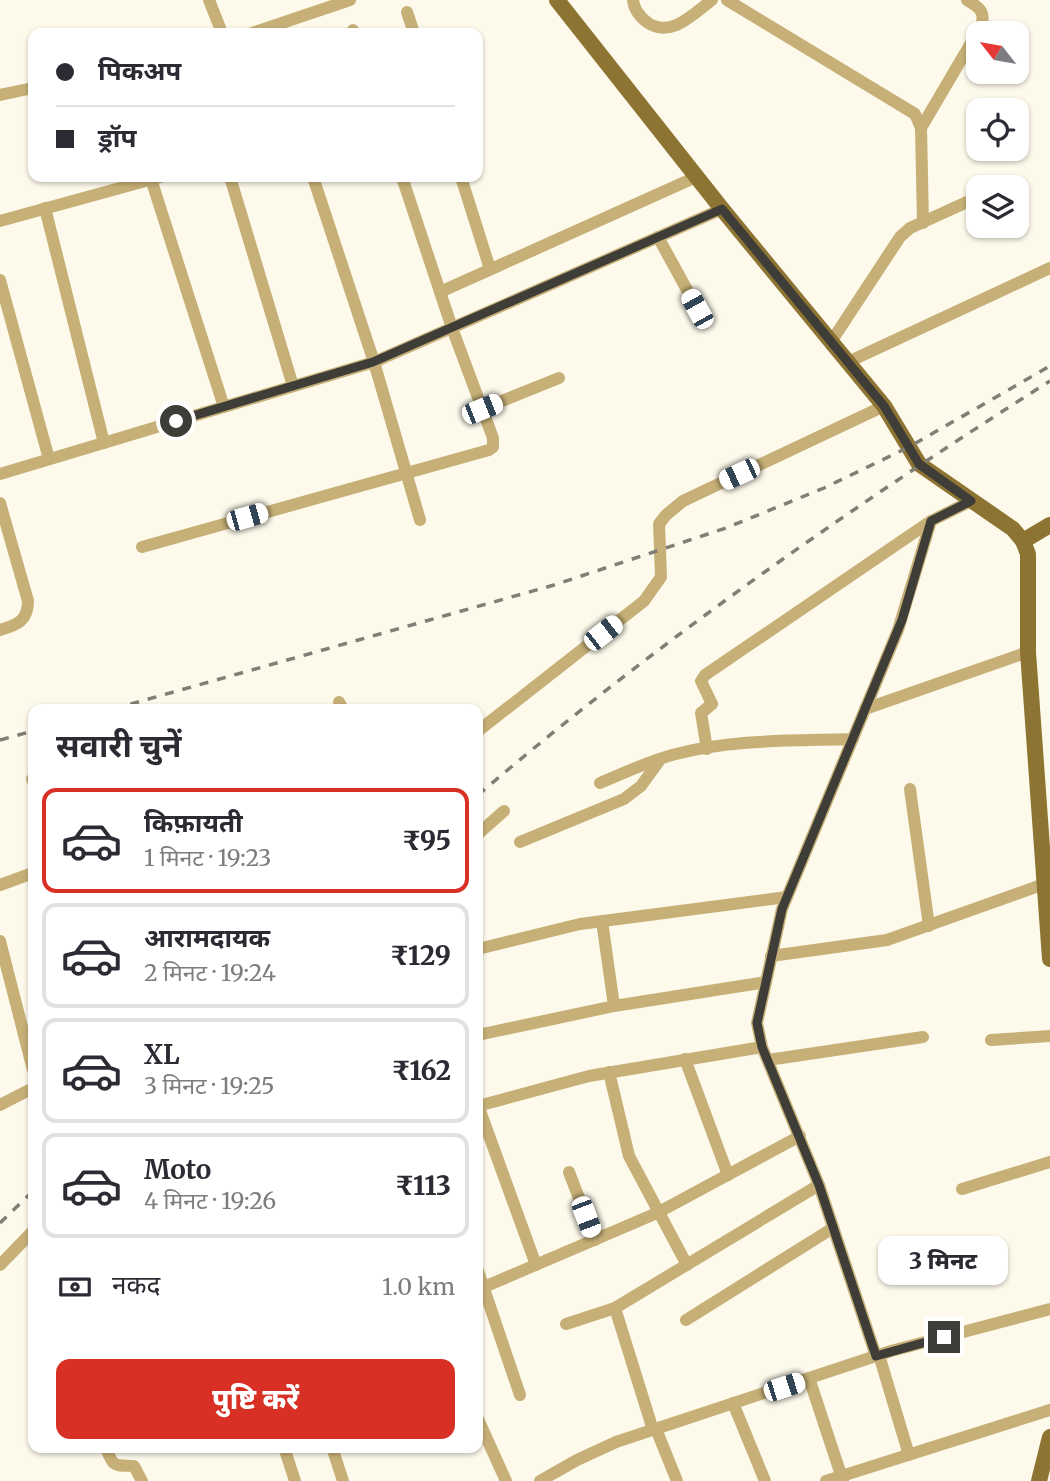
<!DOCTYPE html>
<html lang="hi">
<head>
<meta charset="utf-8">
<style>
	body { margin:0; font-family:Merriweather,"Noto Sans Devanagari",serif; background:#f7f7f7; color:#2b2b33; height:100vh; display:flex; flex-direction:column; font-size:26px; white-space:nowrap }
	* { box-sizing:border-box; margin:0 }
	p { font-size:23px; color:#7c7c81 }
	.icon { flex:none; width:38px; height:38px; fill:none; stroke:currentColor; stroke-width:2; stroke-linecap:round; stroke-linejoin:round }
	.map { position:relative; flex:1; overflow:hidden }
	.panel { position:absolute; left:28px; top:704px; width:455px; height:749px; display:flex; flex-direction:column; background:#fff; border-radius:14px; box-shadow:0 2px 5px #0004 }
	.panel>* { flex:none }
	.top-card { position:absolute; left:28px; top:28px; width:455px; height:154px; border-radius:14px; box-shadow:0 2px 5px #0004; display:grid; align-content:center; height:154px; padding:0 28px; background:#fff }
	.needle { width:46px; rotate:301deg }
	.controls { position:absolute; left:966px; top:21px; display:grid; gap:14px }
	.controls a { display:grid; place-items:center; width:63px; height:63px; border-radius:14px; background:#fff; box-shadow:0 2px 5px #0004; font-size:35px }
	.end { position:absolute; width:32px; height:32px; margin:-16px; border:9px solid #3e3d37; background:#fff; box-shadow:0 0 0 4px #fff }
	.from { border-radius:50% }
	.bubble { position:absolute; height:49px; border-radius:14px; background:#fff; box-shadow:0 2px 5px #0004; font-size:23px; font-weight:800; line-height:49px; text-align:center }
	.car { position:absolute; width:21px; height:42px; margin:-21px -10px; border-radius:9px; box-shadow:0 0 5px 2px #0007; background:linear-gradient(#fff 24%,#345 0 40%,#fff 0 76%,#345 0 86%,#fff 0) }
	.top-card b { display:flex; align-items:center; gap:24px; height:66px; font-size:26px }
	.top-card b+b { border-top:2px solid #e1e1e2 }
	.top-card i { width:18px; height:18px; background:#2b2b33 }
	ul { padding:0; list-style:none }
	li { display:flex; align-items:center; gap:21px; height:105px; margin:0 14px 10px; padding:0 14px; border:4px solid #e1e1e2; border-radius:14px }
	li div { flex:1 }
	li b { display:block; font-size:26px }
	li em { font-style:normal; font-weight:800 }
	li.active { border-color:#d93025 }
	li>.icon { width:63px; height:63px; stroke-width:1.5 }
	h2 { padding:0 28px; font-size:32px; line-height:84px }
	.pay { display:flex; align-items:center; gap:18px; height:77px; padding:0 28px; font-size:26px }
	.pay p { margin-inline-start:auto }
	.primary-button { display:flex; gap:14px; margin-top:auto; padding:14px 28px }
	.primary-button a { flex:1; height:80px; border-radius:14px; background:#d93025; color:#fff; font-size:28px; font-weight:800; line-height:80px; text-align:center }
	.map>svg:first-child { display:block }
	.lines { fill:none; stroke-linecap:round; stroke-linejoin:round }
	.minor { stroke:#c7b077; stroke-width:12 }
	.major { stroke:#8d7432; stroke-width:16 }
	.rail { stroke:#807e75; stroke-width:3.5; stroke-dasharray:9 9; stroke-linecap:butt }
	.route { stroke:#3e3d37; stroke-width:9 }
</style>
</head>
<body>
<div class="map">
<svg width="1050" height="1481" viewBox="0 0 1050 1481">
	<rect width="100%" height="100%" fill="#fdf9eb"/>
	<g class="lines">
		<g class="minor">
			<path d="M209,0L222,33"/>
			<path d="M633,0C634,9 640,17 648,23C672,38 693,14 712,0"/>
			<path d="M727,0L915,114L921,128L923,223"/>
			<path d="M407,12L414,33"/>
			<path d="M353,30L354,33"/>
			<path d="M252,33L350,0"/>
			<path d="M0,95L33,88"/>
			<path d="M921,128L981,26C986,12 979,7 967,0"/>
			<path d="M230,177L293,386"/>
			<path d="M313,177L374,362L420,520"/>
			<path d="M461,177L490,269"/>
			<path d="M151,179L224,407"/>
			<path d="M999,187L1010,182"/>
			<path d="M45,208L104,443"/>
			<path d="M0,221L160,177"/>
			<path d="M658,237L697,308"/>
			<path d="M0,280L49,459"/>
			<path d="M440,292L696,177"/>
			<path d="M831,342L900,237L910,228L978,197"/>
			<path d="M848,362L1050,268"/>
			<path d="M482,409L559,378"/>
			<path d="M0,474L374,362L722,209"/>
			<path d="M0,503L28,601C28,621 17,625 0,630"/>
			<path d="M142,547L489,450L493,447V438L452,328L402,177"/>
			<path d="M339,702L343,709"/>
			<path d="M865,709L1028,652"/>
			<path d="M478,731L644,601L661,577L659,524L666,515L683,501L884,406"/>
			<path d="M707,749L701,713L712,704L701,681L705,675L931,521L971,501"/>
			<path d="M32,779L33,781"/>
			<path d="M600,783C625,773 650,760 676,754C733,739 794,741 853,739"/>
			<path d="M910,789L929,926"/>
			<path d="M478,834L504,811"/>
			<path d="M520,842L624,799L641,786L659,761"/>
			<path d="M0,885L33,873"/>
			<path d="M602,921L614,1006"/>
			<path d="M0,941L33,1070"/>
			<path d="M478,949L580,924L787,897"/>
			<path d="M771,956L887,940L1050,882"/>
			<path d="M478,1035L614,1006L766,982"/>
			<path d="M991,1040L1050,1036"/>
			<path d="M685,1059L728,1175"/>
			<path d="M768,1060L923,1037"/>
			<path d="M609,1072L629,1156L687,1265"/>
			<path d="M0,1105L33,1088"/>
			<path d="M478,1105L536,1265"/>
			<path d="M478,1106L589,1076L762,1047"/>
			<path d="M569,1172L595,1240"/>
			<path d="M962,1189L1050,1162"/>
			<path d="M0,1265L33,1231"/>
			<path d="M478,1271L520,1395"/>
			<path d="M484,1287L657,1213L800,1136"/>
			<path d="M615,1308L653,1430"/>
			<path d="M686,1320L833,1228"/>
			<path d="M566,1324L615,1308L819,1185"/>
			<path d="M879,1355L909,1455"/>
			<path d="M876,1356L819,1185L762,1047L757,1023L782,909L898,630L931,521"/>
			<path d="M809,1378L843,1481"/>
			<path d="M733,1403L765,1481"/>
			<path d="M478,1419L506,1481"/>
			<path d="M656,1429L677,1481"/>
			<path d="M106,1447C113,1468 114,1465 134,1466L142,1481"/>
			<path d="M284,1447L295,1481"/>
			<path d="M332,1447L343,1481"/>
			<path d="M540,1481L577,1460L616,1442L891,1351L1050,1309"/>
			<path d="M826,1481L1050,1410"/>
		</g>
		<g class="major">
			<path d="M557,0L722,209L884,406L919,464L1013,529L1023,541L1028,554V652L1050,959"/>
			<path d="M1023,541L1050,525"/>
			<path d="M1039,1481L1050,1437"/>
		</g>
		<g class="rail">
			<path d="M113,709L554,585L726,528L824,488L909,447L1050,366"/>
			<path d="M0,740L33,731"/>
			<path d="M478,795C657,642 851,507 1050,381"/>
			<path d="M0,1223L33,1191"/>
		</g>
	</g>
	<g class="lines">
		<path class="route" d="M176,421L373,362L722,209L884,406L919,464L971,501L931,521L902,620L782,909L757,1023L762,1047L819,1185L876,1356L944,1337"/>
	</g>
</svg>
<div class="controls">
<a><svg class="needle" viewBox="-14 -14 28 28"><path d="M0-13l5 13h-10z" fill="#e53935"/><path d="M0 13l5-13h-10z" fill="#7c7c81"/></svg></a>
<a><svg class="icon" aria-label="locate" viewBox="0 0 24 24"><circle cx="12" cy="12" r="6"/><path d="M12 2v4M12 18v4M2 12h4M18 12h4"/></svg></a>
<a><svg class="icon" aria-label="layers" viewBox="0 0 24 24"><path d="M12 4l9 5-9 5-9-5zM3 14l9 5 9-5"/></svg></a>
</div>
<i class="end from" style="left:176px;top:421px"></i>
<i class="end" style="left:944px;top:1337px"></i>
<div class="bubble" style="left:878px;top:1236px;width:130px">3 मिनट</div>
<i class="car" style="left:697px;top:309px;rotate:331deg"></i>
<i class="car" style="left:482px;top:409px;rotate:68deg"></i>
<i class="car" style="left:739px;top:474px;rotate:245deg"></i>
<i class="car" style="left:247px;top:517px;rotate:74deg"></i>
<i class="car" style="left:603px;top:633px;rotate:52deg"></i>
<i class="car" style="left:586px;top:1217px;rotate:159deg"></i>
<i class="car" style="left:784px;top:1387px;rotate:72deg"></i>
<div class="top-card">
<b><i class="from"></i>पिकअप</b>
<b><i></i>ड्रॉप</b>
</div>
<section class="panel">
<h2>सवारी चुनें</h2>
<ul>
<li class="active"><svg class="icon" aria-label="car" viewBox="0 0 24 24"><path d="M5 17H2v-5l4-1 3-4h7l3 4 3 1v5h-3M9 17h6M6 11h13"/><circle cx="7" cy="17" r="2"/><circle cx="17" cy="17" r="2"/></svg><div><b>किफ़ायती</b><p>1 मिनट · 19:23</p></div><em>₹95</em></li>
<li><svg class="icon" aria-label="car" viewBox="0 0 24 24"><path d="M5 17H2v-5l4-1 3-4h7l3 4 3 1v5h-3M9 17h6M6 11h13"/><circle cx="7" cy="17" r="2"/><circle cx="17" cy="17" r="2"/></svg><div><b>आरामदायक</b><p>2 मिनट · 19:24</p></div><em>₹129</em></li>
<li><svg class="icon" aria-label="car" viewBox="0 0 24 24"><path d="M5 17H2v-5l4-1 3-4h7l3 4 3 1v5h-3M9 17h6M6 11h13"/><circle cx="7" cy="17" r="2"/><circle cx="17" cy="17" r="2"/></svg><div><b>XL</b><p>3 मिनट · 19:25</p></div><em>₹162</em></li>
<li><svg class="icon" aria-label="car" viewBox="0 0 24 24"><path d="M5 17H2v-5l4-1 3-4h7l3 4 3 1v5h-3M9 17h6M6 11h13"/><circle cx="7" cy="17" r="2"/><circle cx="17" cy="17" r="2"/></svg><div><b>Moto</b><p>4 मिनट · 19:26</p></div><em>₹113</em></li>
</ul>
<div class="pay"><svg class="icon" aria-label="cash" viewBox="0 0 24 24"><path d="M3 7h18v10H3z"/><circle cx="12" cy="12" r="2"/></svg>नकद<p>1.0 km</p></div>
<div class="primary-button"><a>पुष्टि करें</a></div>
</section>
</div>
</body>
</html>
